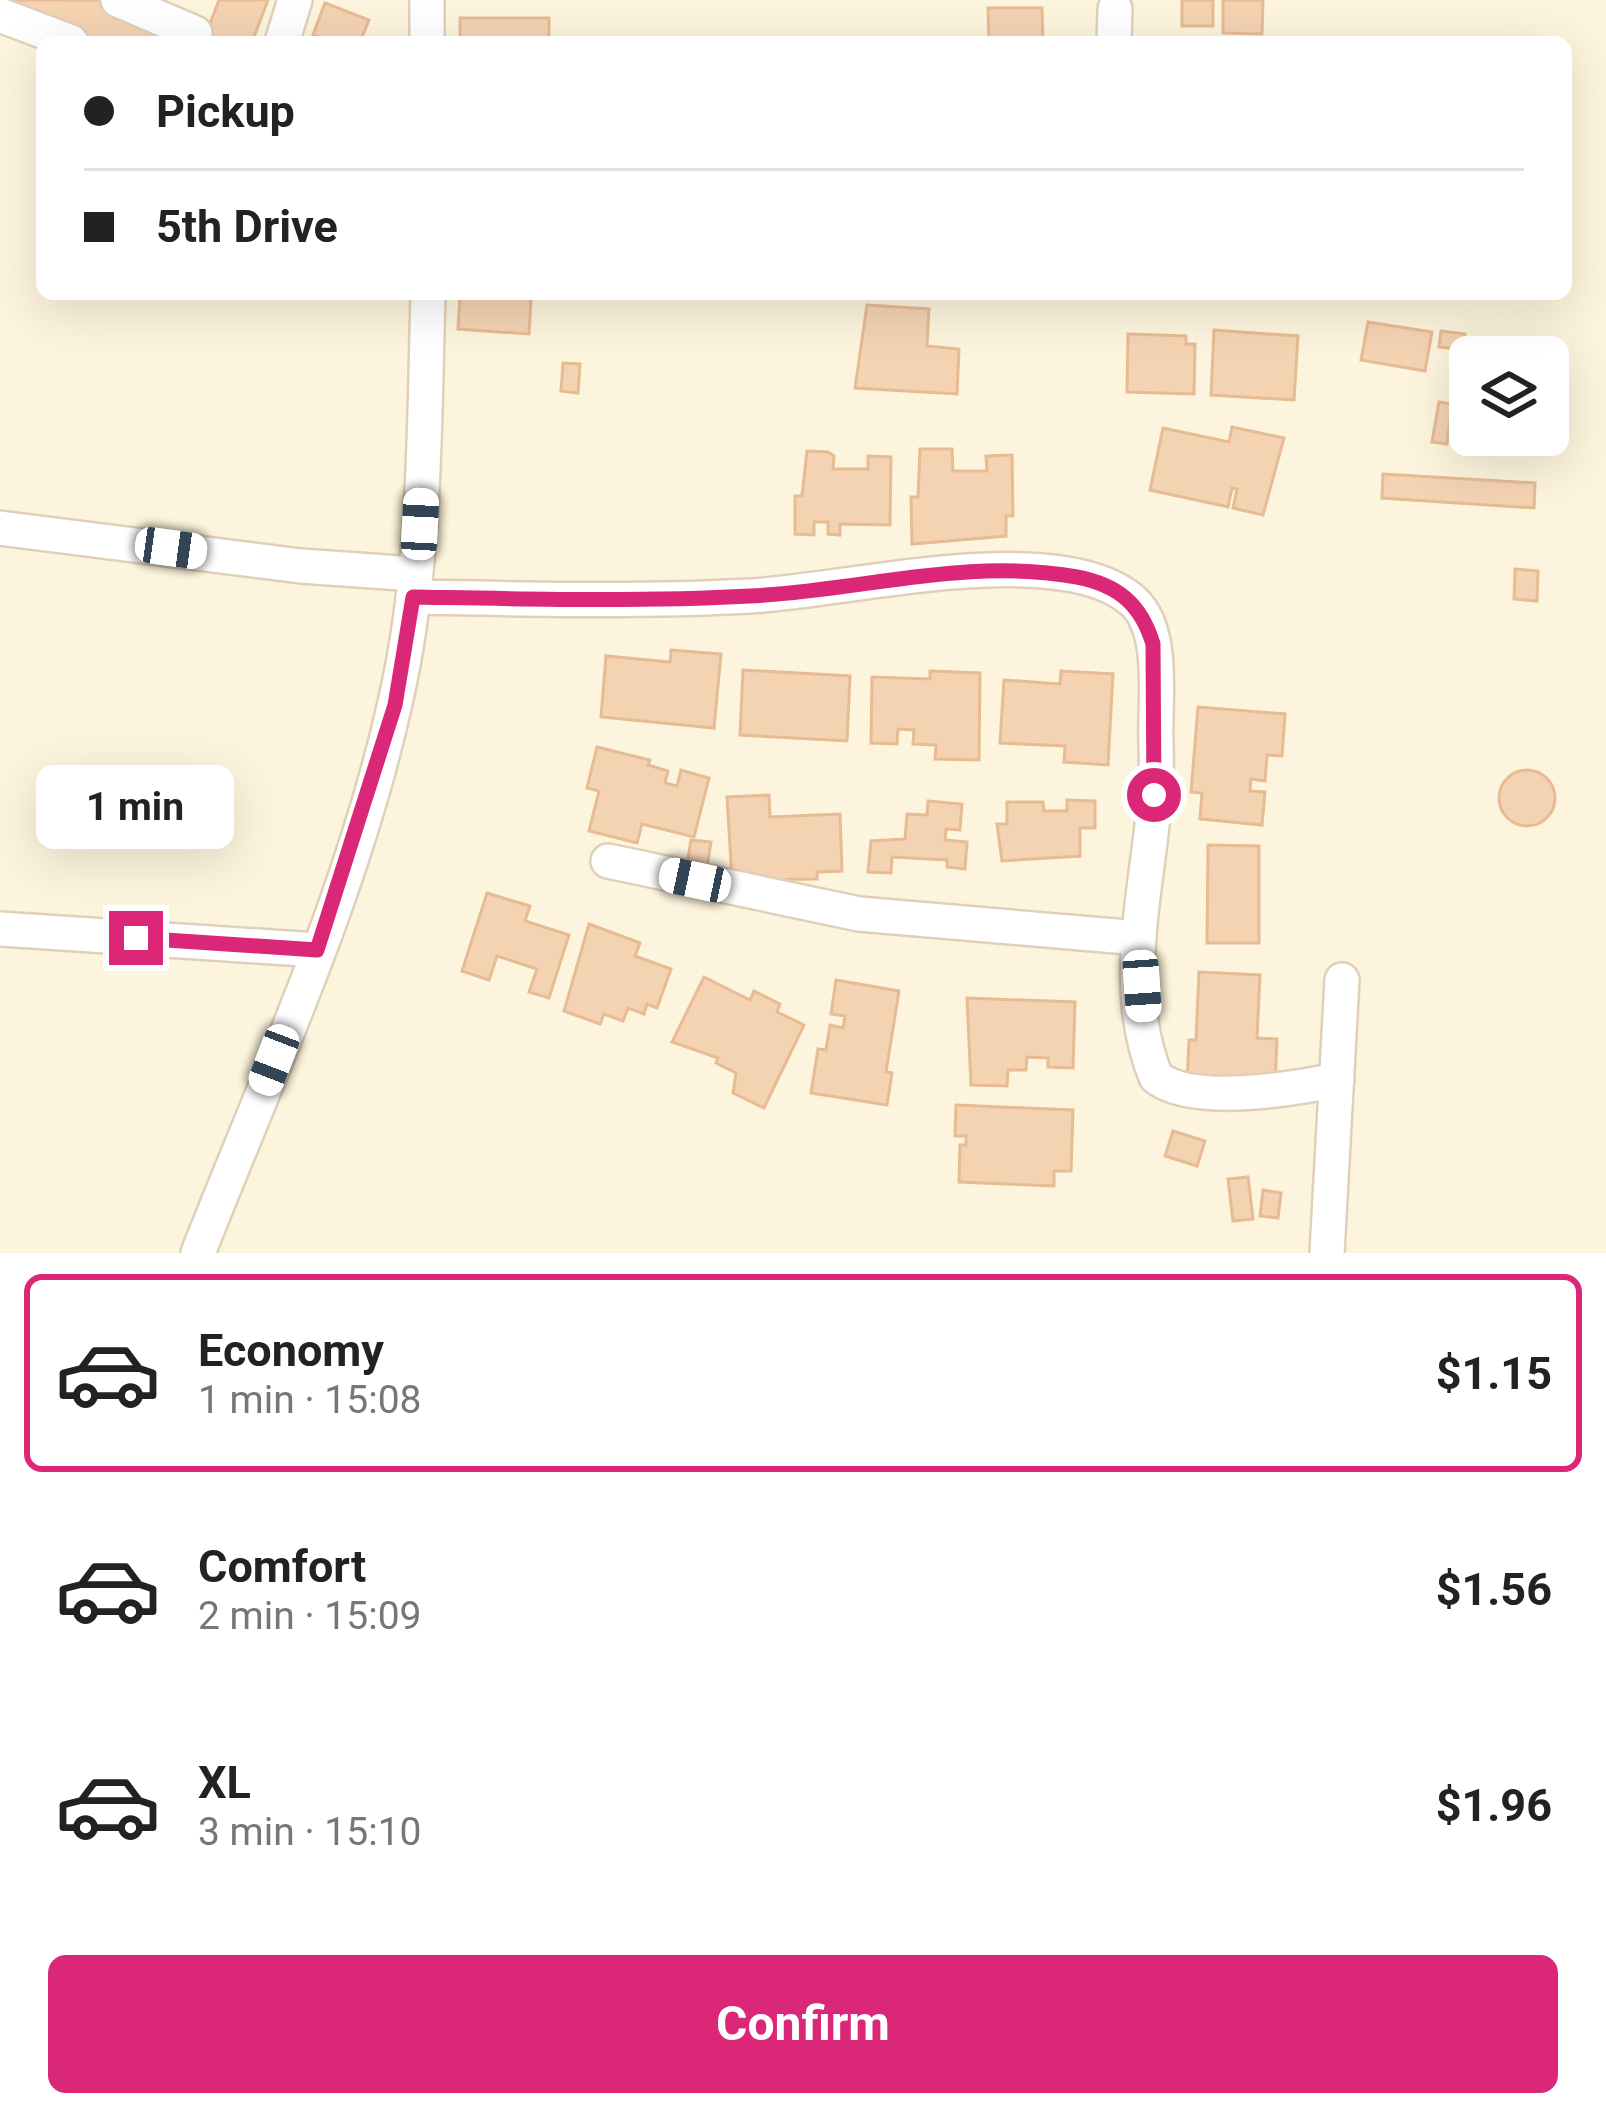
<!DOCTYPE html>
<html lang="en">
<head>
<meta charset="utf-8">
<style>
	body { margin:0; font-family:Roboto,sans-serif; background:#f6f6f6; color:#222; height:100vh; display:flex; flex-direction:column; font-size:45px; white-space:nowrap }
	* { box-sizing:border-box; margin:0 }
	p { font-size:39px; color:#767676 }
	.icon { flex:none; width:66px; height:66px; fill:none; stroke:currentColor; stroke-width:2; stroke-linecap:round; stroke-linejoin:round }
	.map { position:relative; height:1253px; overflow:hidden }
	.drawer { display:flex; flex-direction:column; background:#fff; flex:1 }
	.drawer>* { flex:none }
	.guide { position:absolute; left:36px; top:36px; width:1536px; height:264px; border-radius:18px; box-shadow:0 12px 48px #0002; display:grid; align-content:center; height:264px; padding:0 48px; background:#fff }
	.fabs { position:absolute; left:1449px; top:336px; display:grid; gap:24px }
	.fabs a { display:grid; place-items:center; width:120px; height:120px; border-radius:18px; background:#fff; box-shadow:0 12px 48px #0002; font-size:60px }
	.end { position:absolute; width:54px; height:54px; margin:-27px; border:15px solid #db2777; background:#fff; box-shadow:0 0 0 6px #fff }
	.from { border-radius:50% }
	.bubble { position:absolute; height:84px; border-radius:18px; background:#fff; box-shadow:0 12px 48px #0002; font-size:39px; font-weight:700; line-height:84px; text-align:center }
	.car { position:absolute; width:36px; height:72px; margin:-36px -18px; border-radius:15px; box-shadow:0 0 9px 3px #0007; background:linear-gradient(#fff 24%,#345 0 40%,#fff 0 76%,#345 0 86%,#fff 0) }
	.guide b { display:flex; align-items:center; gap:42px; height:114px; font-size:45px }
	.guide b+b { border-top:3px solid #e0e0e0 }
	.guide i { width:30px; height:30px; background:#222 }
	ul { padding:21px 0 0; list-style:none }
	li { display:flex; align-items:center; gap:36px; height:198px; margin:0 24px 18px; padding:0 24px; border:6px solid transparent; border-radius:18px }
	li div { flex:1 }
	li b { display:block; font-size:45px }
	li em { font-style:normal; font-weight:700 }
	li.on { border-color:#db2777 }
	li>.icon { width:108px; height:108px; stroke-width:1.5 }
	.button { display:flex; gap:24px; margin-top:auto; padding:24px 48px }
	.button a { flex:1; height:138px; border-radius:18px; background:#db2777; color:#fff; font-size:48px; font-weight:700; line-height:138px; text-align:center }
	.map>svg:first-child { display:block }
	.building { fill:#f4d3b3; stroke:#e7bb93; stroke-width:3 }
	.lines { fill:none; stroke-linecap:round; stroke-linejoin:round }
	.minor-casing { stroke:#e1d0b9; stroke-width:38 }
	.minor { stroke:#fff; stroke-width:33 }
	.route { stroke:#db2777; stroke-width:15 }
</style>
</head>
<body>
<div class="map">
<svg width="1606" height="1253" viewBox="0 0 1606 1253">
	<rect width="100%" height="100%" fill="#fdf4dd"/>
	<g class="building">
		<path d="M16,0H108L178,42H73L9,18Z"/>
		<path d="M219,0H268L252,42H203Z"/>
		<rect x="1182" y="0" width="31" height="26"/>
		<path d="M1223,0H1263L1262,34L1223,33Z"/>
		<path d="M325,3L369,20L360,42H331L313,35Z"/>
		<path d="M988,8H1042L1043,42H989Z"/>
		<rect x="460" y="18" width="89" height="24"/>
		<path d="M515,294L531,299L529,334L458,329L460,296Z"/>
		<path d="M867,305L929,309L927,346L959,349L957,394L855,388Z"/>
		<path d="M1368,322L1432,332L1425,371L1361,360Z"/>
		<path d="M1214,330L1298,336L1294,400L1211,395Z"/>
		<path d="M1441,331L1465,334L1463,350L1439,347Z"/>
		<path d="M1128,334L1186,336V344H1195L1194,394L1127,392Z"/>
		<path d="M563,363L580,364L578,393L561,391Z"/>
		<path d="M1439,402L1470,407V425L1450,421L1447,444L1432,442Z"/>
		<path d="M1232,427L1284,438L1263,515L1233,508L1237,489L1232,488L1228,507L1150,490L1163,428L1229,442Z"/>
		<path d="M920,449H952L953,471H987L986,456L1012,455L1013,516H1006V536L912,544L911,497H918Z"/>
		<path d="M807,451L828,452L834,456L833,469H868V456L891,457L890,525L840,524V535L828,534V522H814V535L795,534V496H802Z"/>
		<path d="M1383,474L1535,483L1534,508L1382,498Z"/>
		<path d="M1515,569L1538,571L1537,601L1514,599Z"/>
		<path d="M671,650L721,654L714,728L601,717L606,656L670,662Z"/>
		<path d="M743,670L850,676L847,741L740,735Z"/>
		<path d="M930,671L980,673L979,760L935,759L936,745L913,744L914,730L898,729L897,744L871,743L872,677L930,679Z"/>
		<path d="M1061,671L1113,674L1108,765L1064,762L1065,746L1000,743L1004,680L1060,684Z"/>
		<path d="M1198,707L1285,714L1282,756L1267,755L1265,781L1251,779L1250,791L1265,792L1262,825L1200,819L1202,793L1191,792Z"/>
		<path d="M597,747L650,760L648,765L668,771L665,783L677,786L681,770L709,778L694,837L642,824L637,843L589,831L599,791L587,788Z"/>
		<circle cx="1527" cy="798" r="28"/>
		<path d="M769,795L770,817L840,814L842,871L817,872V879L732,880L727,797Z"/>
		<path d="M1067,800L1095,801V828H1080V856L1002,861L997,824H1007V802H1043L1044,811H1067Z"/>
		<path d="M928,801L962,804L960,830L946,829L945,840L967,842L965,869L947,867V860L892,857L891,873L868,872L871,841L905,839L907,814L927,815Z"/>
		<path d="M691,840L711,842L707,867L687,864Z"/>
		<path d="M1208,845L1259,846V943H1207Z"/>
		<path d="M487,893L530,906L525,921L569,935L549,998L529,992L537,969L497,956L489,980L462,971Z"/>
		<path d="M589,924L640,943L635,956L671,969L657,1008L647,1004L644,1014L628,1008L623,1021L604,1014L600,1024L564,1011Z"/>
		<path d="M1199,972L1260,975L1257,1038L1277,1039L1275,1086L1187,1082L1189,1040H1196Z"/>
		<path d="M704,977L750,1000L754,991L780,1004L777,1012L804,1025L764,1108L733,1093L736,1073L716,1063L718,1058L672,1042Z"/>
		<path d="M836,980L899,991L886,1072L892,1073L887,1105L811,1093L818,1049L826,1050L830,1025L843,1028L845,1016L831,1014Z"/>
		<path d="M967,998L1075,1002L1073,1068L1048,1067V1058L1027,1057L1026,1070H1008L1007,1086L971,1085Z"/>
		<path d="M956,1105L1073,1110L1071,1171H1054V1186L959,1182L960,1145H966V1136H955Z"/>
		<path d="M1173,1131L1205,1141L1197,1166L1165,1156Z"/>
		<path d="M1248,1177L1253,1219L1233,1221L1228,1179Z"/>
		<path d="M1263,1190L1281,1193L1278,1218L1260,1216Z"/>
	</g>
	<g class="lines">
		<g class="minor-casing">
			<g id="minor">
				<path d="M118,0L195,33"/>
				<path d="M427,0V42"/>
				<path d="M0,15L71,42"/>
				<path d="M282,42L295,0"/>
				<path d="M1114,42L1115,9"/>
				<path d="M0,528L301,566L415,574"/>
				<path d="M413,597C525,599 638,602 750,596C841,592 1062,535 1134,602C1166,633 1154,702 1156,743C1161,852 1112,970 1156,1077C1192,1106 1292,1089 1337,1080"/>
				<path d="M608,861L859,914L1139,938"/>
				<path d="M0,929L317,950"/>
				<path d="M198,1253C269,1073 353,892 395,703C426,569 424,430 428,294"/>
				<path d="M1327,1253L1342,980"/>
			</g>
		</g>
		<use href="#minor" class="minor"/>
	</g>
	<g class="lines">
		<path class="route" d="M136,938L317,950L395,705L413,597C525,599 639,602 750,596C860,591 966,557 1077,577C1118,585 1141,604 1153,644L1154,795"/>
	</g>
</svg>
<div class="fabs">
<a><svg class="icon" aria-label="layers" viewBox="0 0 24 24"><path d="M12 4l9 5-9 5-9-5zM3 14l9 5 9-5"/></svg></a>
</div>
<i class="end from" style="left:1154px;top:795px"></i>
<i class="end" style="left:136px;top:938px"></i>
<div class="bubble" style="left:36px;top:765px;width:198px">1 min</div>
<i class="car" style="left:420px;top:524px;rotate:3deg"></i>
<i class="car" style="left:171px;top:548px;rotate:98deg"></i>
<i class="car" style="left:695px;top:880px;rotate:282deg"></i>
<i class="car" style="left:1142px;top:986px;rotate:176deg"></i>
<i class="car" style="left:274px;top:1060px;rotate:201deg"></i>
<div class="guide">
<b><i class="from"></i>Pickup</b>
<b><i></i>5th Drive</b>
</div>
</div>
<section class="drawer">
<ul>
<li class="on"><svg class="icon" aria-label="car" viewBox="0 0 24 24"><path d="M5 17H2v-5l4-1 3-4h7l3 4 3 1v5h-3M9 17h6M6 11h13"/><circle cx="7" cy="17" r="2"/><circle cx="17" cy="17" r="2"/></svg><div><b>Economy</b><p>1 min · 15:08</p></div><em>$1.15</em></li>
<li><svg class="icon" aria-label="car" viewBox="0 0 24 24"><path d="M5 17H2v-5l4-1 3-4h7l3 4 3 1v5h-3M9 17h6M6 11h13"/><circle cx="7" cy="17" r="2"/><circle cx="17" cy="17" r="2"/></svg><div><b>Comfort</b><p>2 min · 15:09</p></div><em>$1.56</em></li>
<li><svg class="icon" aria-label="car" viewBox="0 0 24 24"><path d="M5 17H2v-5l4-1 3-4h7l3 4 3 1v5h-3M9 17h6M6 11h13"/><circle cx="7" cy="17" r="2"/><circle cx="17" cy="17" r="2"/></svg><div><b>XL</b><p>3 min · 15:10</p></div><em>$1.96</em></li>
</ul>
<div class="button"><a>Confirm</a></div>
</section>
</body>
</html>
